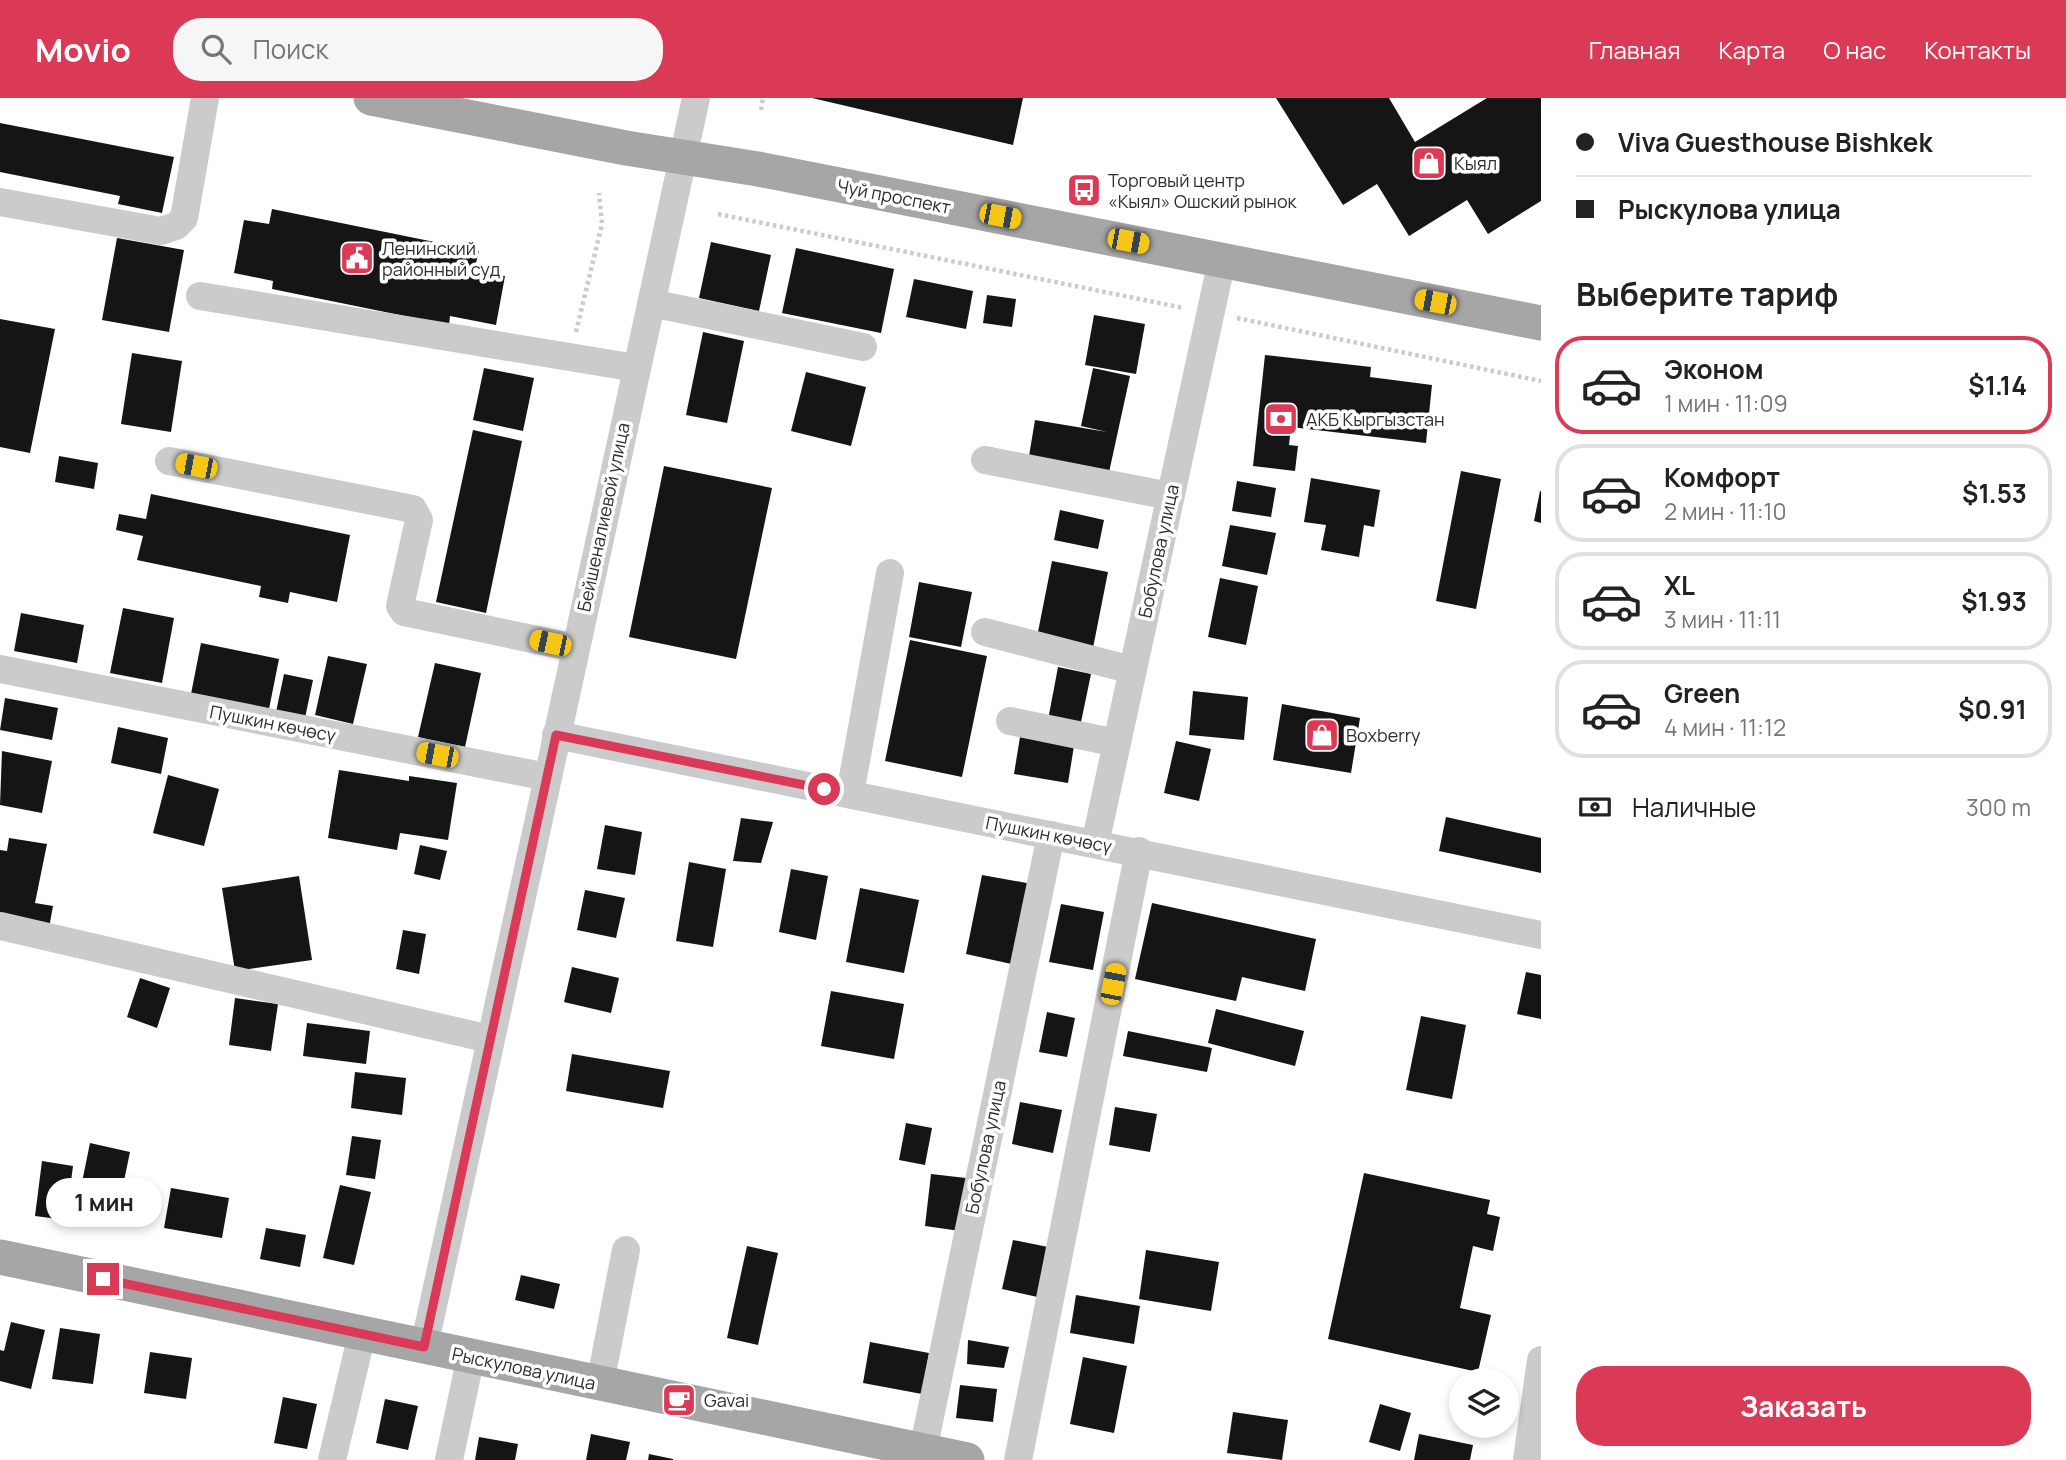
<!DOCTYPE html>
<html lang="ru">
<head>
<meta charset="utf-8">
<style>
	body { margin:0; font-family:Manrope,sans-serif; background:#f6f6f6; color:#222; height:100vh; display:flex; flex-direction:column; font-size:26px; white-space:nowrap }
	* { box-sizing:border-box; margin:0 }
	p { font-size:23px; color:#767676 }
	.icon { flex:none; width:38px; height:38px; fill:none; stroke:currentColor; stroke-width:2; stroke-linecap:round; stroke-linejoin:round }
	.map { position:relative; flex:1; overflow:hidden }
	.panel { display:flex; flex-direction:column; background:#fff; width:525px }
	.panel>* { flex:none }
	.banner { display:grid; align-content:center; height:154px; padding:0 35px; background:#fff }
	.controls { position:absolute; left:1449px; top:1270px; display:grid; gap:14px }
	.controls a { display:grid; place-items:center; width:70px; height:70px; border-radius:50%; background:#fff; box-shadow:0 4px 10px #0003; font-size:35px }
	.end { position:absolute; width:32px; height:32px; margin:-16px; border:9px solid #db3a57; background:#fff; box-shadow:0 0 0 4px #fff }
	.from { border-radius:50% }
	.bubble { position:absolute; height:49px; border-radius:24px; background:#fff; box-shadow:0 4px 10px #0003; font-size:23px; font-weight:700; line-height:49px; text-align:center }
	.car { position:absolute; width:21px; height:42px; margin:-21px -10px; border-radius:9px; box-shadow:0 0 5px 2px #0007; background:linear-gradient(#f5c518 24%,#345 0 40%,#f5c518 0 76%,#345 0 86%,#f5c518 0) }
	.banner b { display:flex; align-items:center; gap:24px; height:66px; font-size:26px }
	.banner b+b { border-top:2px solid #e0e0e0 }
	.banner i { width:18px; height:18px; background:#222 }
	ul { padding:0; list-style:none }
	li { display:flex; align-items:center; gap:21px; height:98px; margin:0 14px 10px; padding:0 21px; border:4px solid #e0e0e0; border-radius:28px }
	li div { flex:1 }
	li b { display:block; font-size:26px }
	li em { font-style:normal; font-weight:700 }
	li.active { border-color:#db3a57 }
	li>.icon { width:63px; height:63px; stroke-width:1.5 }
	h2 { padding:0 35px; font-size:32px; line-height:84px }
	.pay { display:flex; align-items:center; gap:18px; height:77px; padding:0 35px; font-size:26px }
	.pay p { margin-inline-start:auto }
	.action { display:flex; gap:14px; margin-top:auto; padding:14px 35px }
	.action a { flex:1; height:80px; border-radius:28px; background:#db3a57; color:#fff; font-size:28px; font-weight:700; line-height:80px; text-align:center }
	header { display:flex; align-items:center; gap:42px; box-sizing:border-box; height:98px; padding:0 35px; background:#db3a57; color:#fff }
	header strong { font-size:33px }
	nav { display:flex; gap:38px; margin-inline-start:auto; font-size:24px }
	.search { width:490px; height:63px; background:#f6f6f6; display:flex; align-items:center; gap:18px; box-sizing:border-box; padding:0 24px; border-radius:28px; color:#767676; font-size:26px }
	main { display:flex; flex:1; min-height:0 }
	.map>svg:first-child { display:block }
	.building { fill:#151515 }
	.lines { fill:none; stroke-linecap:round; stroke-linejoin:round }
	.path { stroke:#cbcbcb; stroke-width:4.5; stroke-dasharray:3.5 3.5; stroke-linecap:butt }
	.minor { stroke:#cbcbcb; stroke-width:28 }
	.major { stroke:#a6a6a6; stroke-width:35 }
	.route { stroke:#db3a57; stroke-width:9 }
	.labels { text-anchor:middle; dominant-baseline:central; stroke-width:7; stroke-linejoin:round; paint-order:stroke }
	.poi-label { font-size:18px; fill:#2e2e2e; stroke:#fff; text-anchor:start }
	.street-label { font-size:18px; fill:#2e2e2e; stroke:#fff }
</style>
</head>
<body>
<header>
<strong>Movio</strong>
<div class="search"><svg class="icon" aria-label="search" viewBox="0 0 24 24"><circle cx="10" cy="10" r="6"/><path d="M15 15l6 6"/></svg>Поиск</div>
<nav><a>Главная</a><a>Карта</a><a>О нас</a><a>Контакты</a></nav>
</header>
<main>
<div class="map">
<svg width="1541" height="1362" viewBox="0 0 1541 1362">
	<rect width="100%" height="100%" fill="#fff"/>
	<g class="building">
		<path d="M812,0H1023L1013,47Z"/>
		<path d="M1276,0H1389L1415,44L1487,0H1541V103L1488,136L1467,102L1409,138L1377,86L1343,107Z"/>
		<path d="M0,25L174,59L162,115L118,106L120,98L0,74Z"/>
		<path d="M272,111L479,153L474,173L505,178L496,227L450,218L449,227L272,191L273,183L234,175L244,122L269,126Z"/>
		<path d="M117,140L184,152L169,234L102,222Z"/>
		<path d="M711,144L771,157L759,213L699,200Z"/>
		<path d="M796,150L894,171L881,235L782,215Z"/>
		<path d="M914,181L973,193L966,231L906,219Z"/>
		<path d="M987,197L1016,201L1012,229L983,225Z"/>
		<path d="M1094,217L1145,226L1136,276L1085,267Z"/>
		<path d="M0,221L55,231L30,355L0,349Z"/>
		<path d="M703,234L744,243L727,325L686,317Z"/>
		<path d="M132,255L182,263L171,334L121,326Z"/>
		<path d="M1265,257L1371,269L1370,279L1432,287L1426,345L1291,329L1289,347L1298,348L1295,373L1253,368Z"/>
		<path d="M484,270L534,280L523,333L473,322Z"/>
		<path d="M1093,270L1130,278L1108,379L1028,364L1035,322L1107,334L1081,328Z"/>
		<path d="M806,274L866,289L851,348L791,333Z"/>
		<path d="M473,332L522,343L486,515L436,504Z"/>
		<path d="M59,358L98,365L94,391L55,384Z"/>
		<path d="M664,368L772,390L736,561L629,539Z"/>
		<path d="M1461,373L1501,381L1476,511L1436,503Z"/>
		<path d="M1311,380L1380,392L1374,429L1364,427L1359,459L1321,452L1326,427L1304,424Z"/>
		<path d="M1237,383L1276,390L1271,419L1232,413Z"/>
		<path d="M1540,393H1541V425L1534,423Z"/>
		<path d="M151,396L350,437L337,504L290,494L288,505L259,499L261,488L137,462L143,438L116,432L119,416L146,421Z"/>
		<path d="M1060,412L1104,422L1098,451L1054,442Z"/>
		<path d="M1230,427L1276,435L1267,477L1222,468Z"/>
		<path d="M1052,463L1108,474L1092,555L1036,544Z"/>
		<path d="M1220,480L1258,488L1246,547L1208,539Z"/>
		<path d="M919,484L972,494L961,549L909,539Z"/>
		<path d="M123,510L174,520L162,585L110,575Z"/>
		<path d="M21,515L84,527L77,565L14,553Z"/>
		<path d="M910,542L987,558L962,679L885,663Z"/>
		<path d="M201,545L279,561L269,611L191,596Z"/>
		<path d="M328,558L367,566L353,626L315,617Z"/>
		<path d="M435,565L481,575L465,649L418,639Z"/>
		<path d="M1058,569L1091,576L1080,629L1048,622Z"/>
		<path d="M284,576L313,582L305,620L276,614Z"/>
		<path d="M1193,593L1248,599L1244,642L1189,637Z"/>
		<path d="M5,600L58,610L52,642L0,632Z"/>
		<path d="M1282,606L1360,620L1351,675L1273,662Z"/>
		<path d="M118,629L168,640L161,676L111,665Z"/>
		<path d="M1020,639L1074,648L1068,685L1014,676Z"/>
		<path d="M1176,643L1211,651L1199,703L1164,695Z"/>
		<path d="M2,653L52,663L42,715L0,707Z"/>
		<path d="M339,672L409,683V678L457,685L448,742L400,735L397,752L328,740Z"/>
		<path d="M168,677L219,691L204,748L153,735Z"/>
		<path d="M1446,719L1541,740V775L1439,753Z"/>
		<path d="M741,720L773,724L761,765L733,763Z"/>
		<path d="M605,727L642,734L635,777L597,771Z"/>
		<path d="M9,740L47,746L35,805L53,808L49,830L0,821V752L7,753Z"/>
		<path d="M420,747L447,753L440,782L414,776Z"/>
		<path d="M689,764L726,771L713,849L676,843Z"/>
		<path d="M791,771L828,778L816,842L779,834Z"/>
		<path d="M982,777L1032,786L1016,867L966,856Z"/>
		<path d="M299,778L312,862L235,873L222,790Z"/>
		<path d="M860,790L919,802L904,875L846,864Z"/>
		<path d="M585,792L625,800L616,840L577,832Z"/>
		<path d="M1152,805L1316,841L1305,893L1242,879L1236,903L1135,881Z"/>
		<path d="M1061,806L1104,814L1093,872L1049,864Z"/>
		<path d="M403,832L426,836L419,876L396,871Z"/>
		<path d="M572,869L619,880L611,915L564,904Z"/>
		<path d="M1526,874L1541,877V921L1517,916Z"/>
		<path d="M140,880L170,890L157,930L127,919Z"/>
		<path d="M831,893L904,906L894,961L821,948Z"/>
		<path d="M235,900L278,906L271,953L229,947Z"/>
		<path d="M1216,911L1304,933L1295,968L1208,945Z"/>
		<path d="M1047,914L1075,920L1067,959L1039,954Z"/>
		<path d="M1421,918L1466,927L1452,1001L1406,992Z"/>
		<path d="M307,925L370,933L366,966L303,958Z"/>
		<path d="M1128,933L1212,950L1207,974L1123,958Z"/>
		<path d="M572,956L670,973L663,1010L566,993Z"/>
		<path d="M355,974L406,980L402,1017L351,1010Z"/>
		<path d="M1020,1004L1062,1012L1053,1055L1012,1046Z"/>
		<path d="M1115,1009L1157,1016L1150,1054L1109,1047Z"/>
		<path d="M906,1025L932,1030L925,1067L899,1062Z"/>
		<path d="M352,1038L381,1042L375,1081L346,1077Z"/>
		<path d="M90,1045L130,1054L120,1102L80,1094Z"/>
		<path d="M42,1063L73,1068L66,1122L35,1118Z"/>
		<path d="M1364,1075L1490,1102L1487,1116L1500,1119L1493,1153L1473,1148L1460,1210L1491,1217L1478,1274L1328,1241Z"/>
		<path d="M931,1076L966,1080L960,1133L925,1128Z"/>
		<path d="M340,1087L371,1094L354,1167L323,1160Z"/>
		<path d="M171,1090L229,1100L222,1140L164,1130Z"/>
		<path d="M266,1130L306,1137L300,1169L260,1161Z"/>
		<path d="M1013,1142L1053,1150L1042,1200L1002,1191Z"/>
		<path d="M747,1148L778,1155L758,1247L727,1240Z"/>
		<path d="M1146,1152L1219,1164L1211,1213L1139,1201Z"/>
		<path d="M521,1177L560,1186L554,1211L515,1202Z"/>
		<path d="M1076,1197L1140,1208L1134,1246L1070,1235Z"/>
		<path d="M11,1224L45,1232L31,1291L0,1283V1252L4,1253Z"/>
		<path d="M60,1230L100,1236L93,1286L52,1281Z"/>
		<path d="M968,1242L1009,1249L1004,1270L967,1266Z"/>
		<path d="M870,1244L929,1255L922,1296L863,1285Z"/>
		<path d="M150,1254L192,1260L186,1301L144,1295Z"/>
		<path d="M1083,1259L1127,1268L1114,1335L1070,1326Z"/>
		<path d="M960,1287L997,1291L993,1324L956,1320Z"/>
		<path d="M283,1299L317,1306L307,1351L274,1345Z"/>
		<path d="M385,1301L418,1308L408,1352L376,1345Z"/>
		<path d="M1380,1306L1411,1315L1400,1353L1369,1344Z"/>
		<path d="M1233,1314L1288,1322L1282,1362L1227,1355Z"/>
		<path d="M591,1336L630,1344L626,1362H586Z"/>
		<path d="M1419,1336L1473,1347L1470,1362H1414Z"/>
		<path d="M479,1339L518,1346L515,1362H475Z"/>
		<path d="M649,1356L673,1361V1362H648Z"/>
	</g>
	<g class="lines">
		<g class="path">
			<path d="M761,12L763,0"/>
			<path d="M718,116L1184,210"/>
			<path d="M1237,220L1541,283"/>
			<path d="M576,234L602,126L599,95"/>
		</g>
		<g class="minor">
			<path d="M0,104L161,133L176,128L184,120L205,0"/>
			<path d="M200,198L636,270"/>
			<path d="M651,205L863,249"/>
			<path d="M985,362L1170,398"/>
			<path d="M169,363L413,411L419,422L400,508L404,514L575,550"/>
			<path d="M985,534L1132,572"/>
			<path d="M0,571L547,679"/>
			<path d="M1010,623L1117,645"/>
			<path d="M556,637L1541,837"/>
			<path d="M850,696L890,475"/>
			<path d="M1095,746L1222,162"/>
			<path d="M0,828L490,941"/>
			<path d="M424,1249L696,0"/>
			<path d="M600,1286L626,1152"/>
			<path d="M332,1362L362,1236"/>
			<path d="M449,1362L471,1258"/>
			<path d="M921,1362L1051,737"/>
			<path d="M1018,1362L1139,753"/>
			<path d="M1527,1362L1541,1262"/>
		</g>
		<g class="major">
			<path d="M371,0L626,50L758,71L1541,225"/>
			<path d="M0,1159L967,1362"/>
		</g>
	</g>
	<g class="lines">
		<path class="route" d="M103,1181L424,1249L556,637L824,691"/>
	</g>
	<defs>
		<g id="shop-square" transform="scale(1.75)"><rect x="-9" y="-9" width="18" height="18" rx="4" fill="#db3a57" stroke="#fff"/><path d="M-5-2.5h2.3a2.7 3.5 0 0 1 5.4 0H5L5.5 6h-11ZM-1.5-2.5h3a1.5 2.3 0 0 0-3 0Z" fill="#fff"/></g>
		<g id="bus-square" transform="scale(1.75)"><rect x="-9" y="-9" width="18" height="18" rx="4" fill="#db3a57" stroke="#fff"/><path d="M-5-6H5V4H4V6H2V4H-2V6H-4V4H-5ZM-3.5-4V0h7V-4ZM-3.5 1.2v1.5H-2V1.2ZM2 1.2v1.5H3.5V1.2Z" fill="#fff"/></g>
		<g id="civic-square" transform="scale(1.75)"><rect x="-9" y="-9" width="18" height="18" rx="4" fill="#db3a57" stroke="#fff"/><path d="M-.6-6.5H3V-4.5H.6V-3L4-1V1h2V6H-6V1h2V-1L-.6-3ZM-1.2 2.5V6h2.4V2.5Z" fill="#fff"/></g>
		<g id="bank-square" transform="scale(1.75)"><rect x="-9" y="-9" width="18" height="18" rx="4" fill="#db3a57" stroke="#fff"/><path d="M-6-4H6V4H-6ZM0-2.3a2.3 2.3 0 1 0 0 4.6a2.3 2.3 0 1 0 0-4.6Z" fill="#fff"/></g>
		<g id="cafe-square" transform="scale(1.75)"><rect x="-9" y="-9" width="18" height="18" rx="4" fill="#db3a57" stroke="#fff"/><path d="M-5.5-4.5H6V0H3Q3 3.5 0 3.5H-2.5Q-5.5 3.5-5.5 0ZM3-3.2v2h1.7v-2ZM-6 4.5H4V6H-6Z" fill="#fff"/></g>
	</defs>
	<g fill-rule="evenodd">
		<use href="#shop-square" x="1429" y="65"/>
		<use href="#bus-square" x="1084" y="92"/>
		<use href="#civic-square" x="357" y="160"/>
		<use href="#bank-square" x="1281" y="321"/>
		<use href="#shop-square" x="1322" y="637"/>
		<use href="#cafe-square" x="679" y="1302"/>
	</g>
	<g class="labels">
		<g class="poi-label">
			<text x="1454" y="65">Кыял</text>
			<text x="1108" y="82">Торговый центр<tspan x="1108" dy="21">«Кыял» Ошский рынок</tspan></text>
			<text x="382" y="150">Ленинский<tspan x="382" dy="21">районный суд</tspan></text>
			<text x="1306" y="321">АКБ Кыргызстан</text>
			<text x="1346" y="637">Boxberry</text>
			<text x="704" y="1302">Gavai</text>
		</g>
		<g class="street-label">
			<text transform="translate(894 98) rotate(11)">Чуй проспект</text>
			<text transform="translate(603 419) rotate(-78)">Бейшеналиевой улица</text>
			<text transform="translate(1158 453) rotate(-78)">Бобулова улица</text>
			<text transform="translate(273 625) rotate(11)">Пушкин көчөсү</text>
			<text transform="translate(1049 736) rotate(11)">Пушкин көчөсү</text>
			<text transform="translate(985 1049) rotate(-78)">Бобулова улица</text>
			<text transform="translate(524 1270) rotate(12)">Рыскулова улица</text>
		</g>
	</g>
</svg>
<div class="controls">
<a><svg class="icon" aria-label="layers" viewBox="0 0 24 24"><path d="M12 4l9 5-9 5-9-5zM3 14l9 5 9-5"/></svg></a>
</div>
<i class="end from" style="left:824px;top:691px"></i>
<i class="end" style="left:103px;top:1181px"></i>
<div class="bubble" style="left:46px;top:1080px;width:116px">1 мин</div>
<i class="car" style="left:1000px;top:118px;rotate:101deg"></i>
<i class="car" style="left:1128px;top:143px;rotate:101deg"></i>
<i class="car" style="left:1435px;top:204px;rotate:281deg"></i>
<i class="car" style="left:196px;top:368px;rotate:281deg"></i>
<i class="car" style="left:550px;top:545px;rotate:282deg"></i>
<i class="car" style="left:437px;top:657px;rotate:281deg"></i>
<i class="car" style="left:1113px;top:886px;rotate:11deg"></i>
</div>
<section class="panel">
<div class="banner">
<b><i class="from"></i>Viva Guesthouse Bishkek</b>
<b><i></i>Рыскулова улица</b>
</div>
<h2>Выберите тариф</h2>
<ul>
<li class="active"><svg class="icon" aria-label="car" viewBox="0 0 24 24"><path d="M5 17H2v-5l4-1 3-4h7l3 4 3 1v5h-3M9 17h6M6 11h13"/><circle cx="7" cy="17" r="2"/><circle cx="17" cy="17" r="2"/></svg><div><b>Эконом</b><p>1 мин · 11:09</p></div><em>$1.14</em></li>
<li><svg class="icon" aria-label="car" viewBox="0 0 24 24"><path d="M5 17H2v-5l4-1 3-4h7l3 4 3 1v5h-3M9 17h6M6 11h13"/><circle cx="7" cy="17" r="2"/><circle cx="17" cy="17" r="2"/></svg><div><b>Комфорт</b><p>2 мин · 11:10</p></div><em>$1.53</em></li>
<li><svg class="icon" aria-label="car" viewBox="0 0 24 24"><path d="M5 17H2v-5l4-1 3-4h7l3 4 3 1v5h-3M9 17h6M6 11h13"/><circle cx="7" cy="17" r="2"/><circle cx="17" cy="17" r="2"/></svg><div><b>XL</b><p>3 мин · 11:11</p></div><em>$1.93</em></li>
<li><svg class="icon" aria-label="car" viewBox="0 0 24 24"><path d="M5 17H2v-5l4-1 3-4h7l3 4 3 1v5h-3M9 17h6M6 11h13"/><circle cx="7" cy="17" r="2"/><circle cx="17" cy="17" r="2"/></svg><div><b>Green</b><p>4 мин · 11:12</p></div><em>$0.91</em></li>
</ul>
<div class="pay"><svg class="icon" aria-label="cash" viewBox="0 0 24 24"><path d="M3 7h18v10H3z"/><circle cx="12" cy="12" r="2"/></svg>Наличные<p>300 m</p></div>
<div class="action"><a>Заказать</a></div>
</section>
</main>
</body>
</html>
